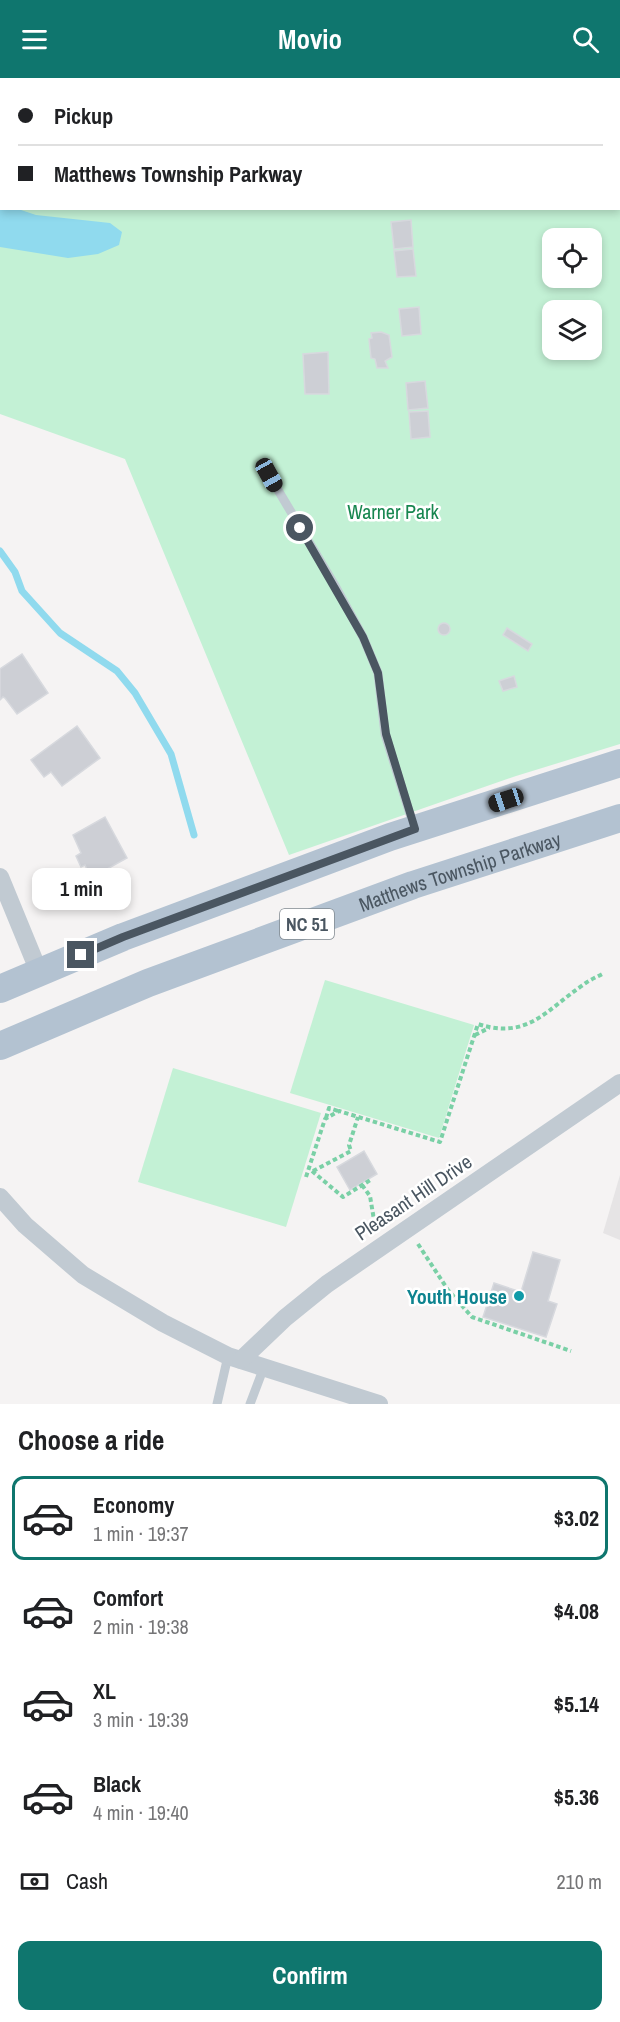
<!DOCTYPE html>
<html lang="en">
<head>
<meta charset="utf-8">
<style>
	body { margin:0; font-family:"Archivo Narrow",sans-serif; background:#f6f6f6; color:#202124; height:100vh; display:flex; flex-direction:column; font-size:22px; white-space:nowrap }
	* { box-sizing:border-box; margin:0 }
	p { font-size:20px; color:#757577 }
	.icon { flex:none; width:33px; height:33px; fill:none; stroke:currentColor; stroke-width:2; stroke-linecap:round; stroke-linejoin:round }
	.map { position:relative; height:1326px; overflow:hidden }
	.drawer { display:flex; flex-direction:column; background:#fff; flex:1 }
	.drawer>* { flex:none }
	.banner { position:absolute; left:0px; top:0px; width:621px; height:132px; box-shadow:0 3px 9px #0003; display:grid; align-content:center; height:132px; padding:0 18px; background:#fff }
	.buttons { position:absolute; left:542px; top:150px; display:grid; gap:12px }
	.buttons a { display:grid; place-items:center; width:60px; height:60px; border-radius:12px; background:#fff; box-shadow:0 3px 9px #0003; font-size:30px }
	.end { position:absolute; width:27px; height:27px; margin:-14px; border:8px solid #4a5661; background:#fff; box-shadow:0 0 0 3px #fff }
	.from { border-radius:50% }
	.bubble { position:absolute; height:42px; border-radius:12px; background:#fff; box-shadow:0 3px 9px #0003; font-size:20px; font-weight:800; line-height:42px; text-align:center }
	.car { position:absolute; width:18px; height:36px; margin:-18px -9px; border-radius:8px; box-shadow:0 0 4px 2px #0007; background:linear-gradient(#222 24%,#8ab4d8 0 40%,#222 0 76%,#8ab4d8 0 86%,#222 0) }
	.banner b { display:flex; align-items:center; gap:21px; height:57px; font-size:22px }
	.banner b+b { border-top:2px solid #e0e0e0 }
	.banner i { width:15px; height:15px; background:#202124 }
	ul { padding:0; list-style:none }
	li { display:flex; align-items:center; gap:18px; height:84px; margin:0 12px 9px; padding:0 6px; border:3px solid transparent; border-radius:12px }
	li div { flex:1 }
	li b { display:block; font-size:22px }
	li em { font-style:normal; font-weight:800 }
	li.on { border-color:#0f766e }
	li>.icon { width:54px; height:54px; stroke-width:1.5 }
	h2 { padding:0 18px; font-size:27px; line-height:72px }
	.pay { display:flex; align-items:center; gap:15px; height:66px; padding:0 18px; font-size:22px }
	.pay p { margin-inline-start:auto }
	.primary-button { display:flex; gap:12px; margin-top:auto; padding:12px 18px }
	.primary-button a { flex:1; height:69px; border-radius:12px; background:#0f766e; color:#fff; font-size:24px; font-weight:800; line-height:69px; text-align:center }
	header { display:flex; justify-content:space-between; align-items:center; height:78px; padding:0 18px; background:#0f766e; color:#fff; font-size:27px; font-weight:800 }
	.map>svg:first-child { display:block }
	.education { fill:#e6e4e5 }
	.green { fill:#c3f1d5; fill-rule:evenodd }
	.water { fill:#90daee }
	.lines { fill:none; stroke-linecap:round; stroke-linejoin:round }
	.stream { stroke:#90daee; stroke-width:7 }
	.building { fill:#cdcfd5; stroke:#d7d9de; stroke-width:1.5 }
	.path { stroke:#7ad0a6; stroke-width:4; stroke-dasharray:4.5 3; stroke-linecap:butt }
	.service { stroke:#c1cad2; stroke-width:9 }
	.minor { stroke:#c1cad2; stroke-width:18 }
	.primary { stroke:#b3c2d1; stroke-width:28 }
	.route { stroke:#4a5661; stroke-width:8 }
	.culture-dot { fill:#0f9aa8; stroke:#fff; stroke-width:2 }
	.labels { text-anchor:middle; dominant-baseline:central; stroke-width:5; stroke-linejoin:round; paint-order:stroke }
	.shield { fill:#fff; stroke:#808990; stroke-width:1.5 }
	.shield-label { font-size:18px; font-weight:bold; fill:#4a5661 }
	.park-label { font-size:20px; fill:#17864f; stroke:#fff }
	.street-label { font-size:20px; fill:#4a5661; stroke:#fff }
	.culture-label { font-size:20px; font-weight:bold; fill:#0d838f; stroke:#fff; text-anchor:end }
</style>
</head>
<body>
<header><svg class="icon" aria-label="menu" viewBox="0 0 24 24"><path d="M4 6h16M4 12h16M4 18h16"/></svg>Movio<svg class="icon" aria-label="search" viewBox="0 0 24 24"><circle cx="10" cy="10" r="6"/><path d="M15 15l6 6"/></svg></header>
<div class="map">
<svg width="620" height="1326" viewBox="0 0 620 1326">
	<rect width="100%" height="100%" fill="#f5f3f3"/>
	<path class="education" d="M620,1097V1162L603,1155Z"/>
	<g class="green">
		<path d="M0,0H620V666L516,698L289,777L125,381L0,336ZM2,2H620V130H2ZM552,160H591V200H552ZM552,232H591V272H552Z"/>
		<path d="M325,902L474,947L439,1060L290,1015Z"/>
		<path d="M173,990L321,1035L286,1149L138,1104Z"/>
	</g>
	<path class="water" d="M0,124L2,130L18,131L36,137L110,145L122,154L119,167L98,176L68,180L0,169Z"/>
	<g class="lines">
		<path class="stream" d="M0,473L15,494L22,513L60,555L117,593L135,615L171,676L194,757"/>
	</g>
	<g class="building">
		<rect x="134" y="0" width="42" height="2"/>
		<path d="M411,142L413,169L394,171L391,144Z"/>
		<path d="M413,171L416,198L397,199L394,173Z"/>
		<path d="M419,229L421,256L402,258L399,231Z"/>
		<path d="M381,254L389,257L392,279L385,283L388,290H377L375,281L371,280L369,261L372,260L371,255Z"/>
		<path d="M328,274L329,316H305L303,276Z"/>
		<path d="M425,303L428,330L408,332L406,305Z"/>
		<path d="M428,333L430,359L411,361L409,334Z"/>
		<circle cx="444" cy="551" r="6"/>
		<path d="M507,550L532,566L528,573L503,557Z"/>
		<path d="M22,576L48,615L17,636L5,620L3,619L0,622V591Z"/>
		<path d="M514,598L517,609L503,613L499,603Z"/>
		<path d="M77,648L100,680L62,708L51,694L44,699L31,682Z"/>
		<path d="M105,739L127,780L91,800L85,787L81,789L76,778L81,775L73,757Z"/>
		<path d="M364,1073L377,1096L350,1112L337,1089Z"/>
		<path d="M533,1174L560,1182L548,1223L557,1226L546,1259L483,1239L494,1205L521,1214Z"/>
	</g>
	<g class="lines">
		<g class="path">
			<path d="M383,2L385,0"/>
			<path d="M475,957L489,950"/>
			<path d="M326,1040L329,1030L338,1033"/>
			<path d="M312,1093L343,1119L372,1101"/>
			<path d="M313,1093L351,1073L349,1067L358,1039"/>
			<path d="M306,1099L325,1041L339,1033L440,1064L478,946C528,962 546,932 583,907C589,902 597,899 604,895"/>
			<path d="M362,1107L370,1118L374,1142L380,1149"/>
			<path d="M418,1166L448,1212L472,1239L571,1273"/>
		</g>
		<g class="service">
			<path d="M0,51L2,52"/>
			<path d="M269,397L334,506L363,559L378,595L385,656L414,749"/>
			<path d="M217,1326L228,1278"/>
			<path d="M250,1326L264,1289"/>
		</g>
		<g class="minor">
			<path d="M0,799L39,894"/>
			<path d="M0,1119L25,1147L83,1197L163,1245L228,1278L379,1326"/>
			<path d="M241,1282L285,1240L327,1206L620,1005"/>
		</g>
		<g class="primary">
			<path d="M0,911L123,859L390,759L620,685"/>
			<path id="s1" d="M0,968L148,905L413,807L620,740"/>
		</g>
	</g>
	<g class="lines">
		<path class="route" d="M81,877L123,859L415,751L386,656L378,595L363,559L300,450"/>
	</g>
	<circle class="culture-dot" cx="519" cy="1218" r="6"/>
	<g class="labels">
		<rect class="shield" x="280" y="831" width="54" height="30" rx="4.5"/>
		<g class="shield-label">
			<text x="307" y="846">NC 51</text>
		</g>
		<g class="park-label">
			<text x="393" y="433">Warner Park</text>
		</g>
		<g class="street-label">
			<text stroke="none"><textPath href="#s1" startOffset="492">Matthews Township Parkway</textPath></text>
			<text transform="translate(413 1119) rotate(-34)">Pleasant Hill Drive</text>
		</g>
		<g class="culture-label">
			<text x="507" y="1218">Youth House</text>
		</g>
	</g>
</svg>
<div class="buttons">
<a><svg class="icon" aria-label="locate" viewBox="0 0 24 24"><circle cx="12" cy="12" r="6"/><path d="M12 2v4M12 18v4M2 12h4M18 12h4"/></svg></a>
<a><svg class="icon" aria-label="layers" viewBox="0 0 24 24"><path d="M12 4l9 5-9 5-9-5zM3 14l9 5 9-5"/></svg></a>
</div>
<i class="end from" style="left:300px;top:450px"></i>
<i class="end" style="left:81px;top:877px"></i>
<div class="bubble" style="left:32px;top:790px;width:99px">1 min</div>
<i class="car" style="left:269px;top:397px;rotate:151deg"></i>
<i class="car" style="left:506px;top:722px;rotate:252deg"></i>
<div class="banner">
<b><i class="from"></i>Pickup</b>
<b><i></i>Matthews Township Parkway</b>
</div>
</div>
<section class="drawer">
<h2>Choose a ride</h2>
<ul>
<li class="on"><svg class="icon" aria-label="car" viewBox="0 0 24 24"><path d="M5 17H2v-5l4-1 3-4h7l3 4 3 1v5h-3M9 17h6M6 11h13"/><circle cx="7" cy="17" r="2"/><circle cx="17" cy="17" r="2"/></svg><div><b>Economy</b><p>1 min · 19:37</p></div><em>$3.02</em></li>
<li><svg class="icon" aria-label="car" viewBox="0 0 24 24"><path d="M5 17H2v-5l4-1 3-4h7l3 4 3 1v5h-3M9 17h6M6 11h13"/><circle cx="7" cy="17" r="2"/><circle cx="17" cy="17" r="2"/></svg><div><b>Comfort</b><p>2 min · 19:38</p></div><em>$4.08</em></li>
<li><svg class="icon" aria-label="car" viewBox="0 0 24 24"><path d="M5 17H2v-5l4-1 3-4h7l3 4 3 1v5h-3M9 17h6M6 11h13"/><circle cx="7" cy="17" r="2"/><circle cx="17" cy="17" r="2"/></svg><div><b>XL</b><p>3 min · 19:39</p></div><em>$5.14</em></li>
<li><svg class="icon" aria-label="car" viewBox="0 0 24 24"><path d="M5 17H2v-5l4-1 3-4h7l3 4 3 1v5h-3M9 17h6M6 11h13"/><circle cx="7" cy="17" r="2"/><circle cx="17" cy="17" r="2"/></svg><div><b>Black</b><p>4 min · 19:40</p></div><em>$5.36</em></li>
</ul>
<div class="pay"><svg class="icon" aria-label="cash" viewBox="0 0 24 24"><path d="M3 7h18v10H3z"/><circle cx="12" cy="12" r="2"/></svg>Cash<p>210 m</p></div>
<div class="primary-button"><a>Confirm</a></div>
</section>
</body>
</html>
